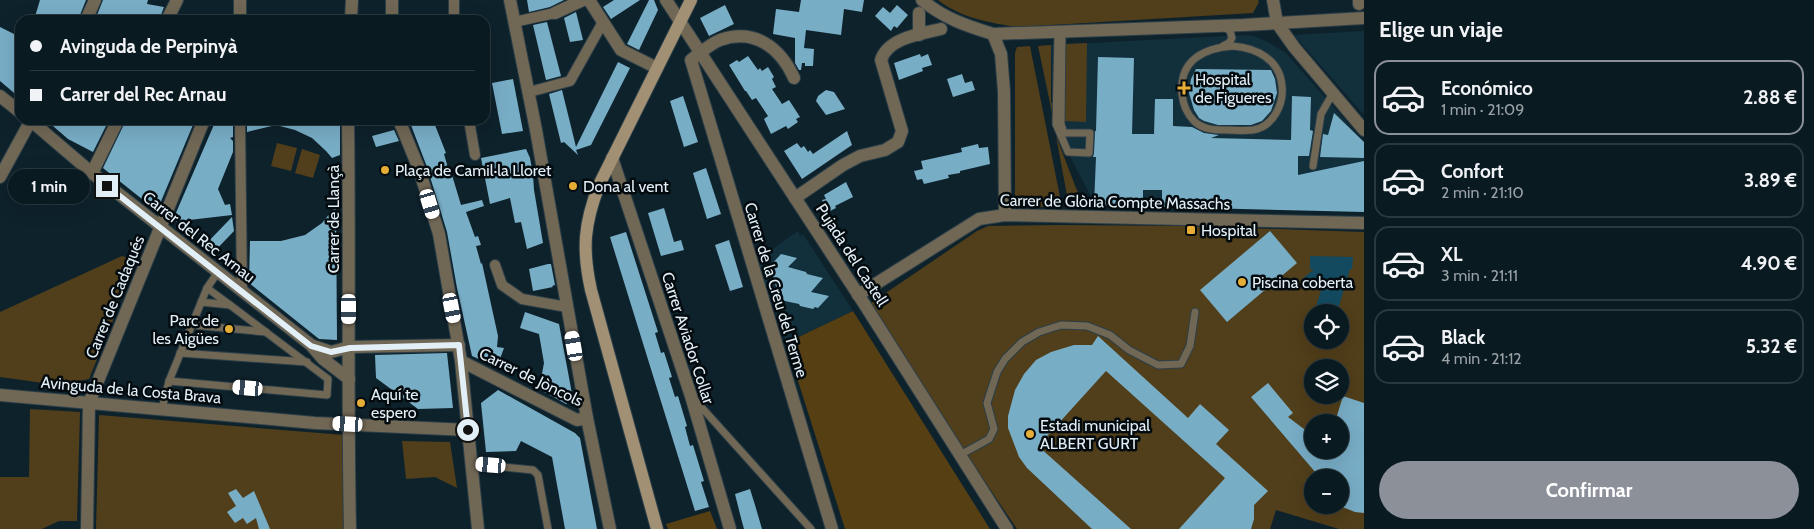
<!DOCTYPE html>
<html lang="es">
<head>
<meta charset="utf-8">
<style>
	body { margin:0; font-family:Cabin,sans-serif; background:#13232a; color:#f1f3f6; height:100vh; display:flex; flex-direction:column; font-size:19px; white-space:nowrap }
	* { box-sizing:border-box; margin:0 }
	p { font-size:16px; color:#99a1a5 }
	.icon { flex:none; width:28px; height:28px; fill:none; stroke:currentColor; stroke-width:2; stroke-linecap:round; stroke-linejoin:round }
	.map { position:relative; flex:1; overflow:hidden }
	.side { display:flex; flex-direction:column; background:#0a1a21; width:450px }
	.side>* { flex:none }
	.banner { position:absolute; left:15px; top:15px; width:475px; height:110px; border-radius:15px; box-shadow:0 5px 20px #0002,0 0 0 1px #2a383f; display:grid; align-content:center; height:110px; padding:0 15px; background:#0a1a21 }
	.tools { position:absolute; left:1304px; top:304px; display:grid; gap:10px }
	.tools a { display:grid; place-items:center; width:45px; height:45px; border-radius:50%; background:#0a1a21; box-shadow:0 5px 20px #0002,0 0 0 1px #2a383f; font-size:25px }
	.end { position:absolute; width:22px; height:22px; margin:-11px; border:6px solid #e3eff6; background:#111; box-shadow:0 0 0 2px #111 }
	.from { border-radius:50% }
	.bubble { position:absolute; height:35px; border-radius:18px; background:#0a1a21; box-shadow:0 5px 20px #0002,0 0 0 1px #2a383f; font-size:16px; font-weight:700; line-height:35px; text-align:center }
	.car { position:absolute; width:15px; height:30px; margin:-15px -8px; border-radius:6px; box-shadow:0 0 4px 1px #0007; background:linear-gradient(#fff 24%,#345 0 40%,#fff 0 76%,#345 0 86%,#fff 0) }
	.banner b { display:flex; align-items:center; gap:18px; height:48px; font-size:19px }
	.banner b+b { border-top:1px solid #2a383f }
	.banner i { width:12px; height:12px; background:#f1f3f6 }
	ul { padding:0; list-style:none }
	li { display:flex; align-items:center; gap:15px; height:75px; margin:0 10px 8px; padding:0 5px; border:2px solid #2a383f; border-radius:15px }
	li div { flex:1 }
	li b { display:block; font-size:19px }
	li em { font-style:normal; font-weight:700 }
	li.active { border-color:#8c9099 }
	li>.icon { width:45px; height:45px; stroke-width:1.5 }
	h2 { padding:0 15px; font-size:22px; line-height:60px }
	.primary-button { display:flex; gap:10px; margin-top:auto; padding:10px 15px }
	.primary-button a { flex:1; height:58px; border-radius:30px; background:#8c9099; color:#fff; font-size:20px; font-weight:700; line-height:58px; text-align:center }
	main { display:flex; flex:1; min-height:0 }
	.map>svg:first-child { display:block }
	.built { fill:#122f3c }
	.green { fill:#513e1a; fill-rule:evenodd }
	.forest { fill:#553f13 }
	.water { fill:#134a60 }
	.building { fill:#78adc6 }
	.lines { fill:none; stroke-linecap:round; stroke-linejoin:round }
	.service-casing { stroke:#2c3f48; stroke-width:9 }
	.pedestrian-casing { stroke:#2c3f48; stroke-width:12 }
	.minor-casing { stroke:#2c3f48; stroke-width:14 }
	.secondary-casing { stroke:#2c3f48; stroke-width:14 }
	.service { stroke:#716755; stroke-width:7 }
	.pedestrian { stroke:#716755; stroke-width:10 }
	.minor { stroke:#716755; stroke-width:12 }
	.secondary { stroke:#a19073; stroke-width:12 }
	.route { stroke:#e3eff6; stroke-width:6 }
	.poi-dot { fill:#e6ad36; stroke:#040b0f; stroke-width:2 }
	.labels { text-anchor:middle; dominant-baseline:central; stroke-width:5; stroke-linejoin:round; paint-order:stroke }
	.poi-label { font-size:16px; fill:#e3eff6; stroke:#040b0f; text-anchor:start }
	.street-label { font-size:16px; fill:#e3eff6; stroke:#040b0f }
</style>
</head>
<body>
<main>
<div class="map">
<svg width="1364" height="529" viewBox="0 0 1364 529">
	<rect width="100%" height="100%" fill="#0e222c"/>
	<g class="built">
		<path d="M1364,31V115L1294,35Z"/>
		<path d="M1246,35L1254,36L1268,42L1286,53L1364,142V211L1095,205L1053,123L1051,45Z"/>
		<path d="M798,231L800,236L803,234L853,311L786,343L757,260Z"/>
	</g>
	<g class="green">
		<path d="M938,0H1258L1259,2L1253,13L1018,27C990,23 961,18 938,0Z"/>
		<path d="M1087,43L1086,122L1064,121L1066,44Z"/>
		<path d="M1051,45V103H1053L1054,122L1038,46Z"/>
		<path d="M1030,46L1062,207H1017L1015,203V53L1017,47Z"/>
		<path d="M1056,136L1076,188L1085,206H1069Z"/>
		<path d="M277,143L297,148L291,171L271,166Z"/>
		<path d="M302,149L320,155L313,178L295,173Z"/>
		<path d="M1062,225L1185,226L1364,232V529H1339L1276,510L1270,529H1017L954,436L871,303L977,231L988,226ZM1312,312H1340V340H1312ZM1312,368H1340V395H1312ZM1312,422H1340V450H1312ZM1312,478H1340V505H1312Z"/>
		<path d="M122,256L131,259L114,309L116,313L89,379L58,385L0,377V312Z"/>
		<path d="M30,409L80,412L77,521H59L42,529H0V477H29Z"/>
		<path d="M99,415L344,435V529H96Z"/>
		<path d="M402,441L450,442L457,488L435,477L406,479Z"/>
	</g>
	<g class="forest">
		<path d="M853,311L990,529H845L786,343Z"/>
		<path d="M710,511L717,529H668L666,524Z"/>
	</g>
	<path class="water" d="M1310,256L1353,257L1352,269H1350L1338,309L1315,310L1323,284L1315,290L1300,281L1314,269H1310Z"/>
	<g class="building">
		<path d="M40,0H86L78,20H34Z"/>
		<path d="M103,0H148L147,4L164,7L159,20H95Z"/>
		<path d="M527,0H564L550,7L529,12Z"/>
		<path d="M614,0H640L611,19L603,7Z"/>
		<path d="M649,0H654L658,10L639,50L627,44Z"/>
		<path d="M801,0H864L862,12L844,9L841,35L806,30L804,48L814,49L813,66H805V63H802L801,70H799L795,63V38L773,34L776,9L799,12Z"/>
		<path d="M725,5L734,24L709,36L700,18Z"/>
		<path d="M897,5L908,15L897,28L894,26L891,31L875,16L883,7L890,13Z"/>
		<path d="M576,12L583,40L570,42L564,18Z"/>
		<path d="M547,22L561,76L546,80L533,25Z"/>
		<path d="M0,27L20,37V98L0,81Z"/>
		<path d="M920,54L921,57L928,54L932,65L922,68L923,71L899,80L894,63Z"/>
		<path d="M748,56L758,70L760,68L762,71L768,67L774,77L772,79L776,87L772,89L782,104L789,100L800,117L796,119L798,122L788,129L786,126L771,134L764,119L768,116L756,98L752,100L746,91H745L729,65L737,60L739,62Z"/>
		<path d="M1098,57L1134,58L1132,134H1154L1155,99H1173V126L1192,127L1204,133L1219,135L1211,138L1291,140L1292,96L1311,97L1310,130L1313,131L1309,156H1298V175L1364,161V212L1162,207V190H1143V207L1094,205L1096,157H1093L1094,153L1095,131H1096Z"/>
		<path d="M618,62L630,68L591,145L576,150L578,155L564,142L561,143L549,94L562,90L576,147Z"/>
		<path d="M1196,69L1271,70L1275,79L1277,93L1271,111L1262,121L1251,125H1218L1204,121L1199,118L1194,110L1189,93L1191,79Z"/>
		<path d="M962,74L965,83L972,81L975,90L953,97L947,79Z"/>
		<path d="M513,79L523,131L502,134L492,83Z"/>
		<path d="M826,90L834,92L845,109L826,115L816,101L818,96Z"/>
		<path d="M683,96L698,142L684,147L670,101Z"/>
		<path d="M1334,113L1364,142V158L1320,157L1323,134L1328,135Z"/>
		<path d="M46,120H109L93,152L68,139Z"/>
		<path d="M126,120H195L157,211L103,168Z"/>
		<path d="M216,120H233V137L230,138L233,141V152L218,189L225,205L230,204L232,215L172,222Z"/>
		<path d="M247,120H340V155L332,158L326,151L312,138L295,130L276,125L247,132Z"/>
		<path d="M409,120H433L446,153L444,154L450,175H452L461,205L482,200L484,206L466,212L475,237L478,236L481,245L476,246L481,264L482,263L498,336L497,347L504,348L497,367L472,356L457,288L447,232L427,167Z"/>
		<path d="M394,130L399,141L376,147L372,136Z"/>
		<path d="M847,131L852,145L802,179L784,151L797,143L801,148L804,146L808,152L810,150L813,154Z"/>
		<path d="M978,144L979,148L988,147L990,164L960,171V173L948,175L949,178L924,184L922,179L917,180L914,171L923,169L921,161L962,152L961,148Z"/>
		<path d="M526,149L530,158L533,175L534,190L543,243L527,249L521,222L515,223L510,198L490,204L481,158Z"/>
		<path d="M706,168L721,214L707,219L693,173Z"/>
		<path d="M846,182L853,197L835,206L836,208L828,212L822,200L826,199L824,195Z"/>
		<path d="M336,206L337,340L319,339L249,283L250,241H281L305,235L322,223Z"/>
		<path d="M664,208L674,242L681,240L684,250L661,256L648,213Z"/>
		<path d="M232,217L234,231L212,254L203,247Z"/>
		<path d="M1270,231L1297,263L1227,322L1200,290Z"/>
		<path d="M626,232L658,332L655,333L661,353L664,352L672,377L669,378L675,397L678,396L687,426L685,427L690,446L693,445L704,481L701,482L709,507L695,511L610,237Z"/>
		<path d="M729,240L743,287L730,291L715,245Z"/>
		<path d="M781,254L797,258L788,267L806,272L807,274L823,278L811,292L829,296L818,308L815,307L813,309L800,306L799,304L780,300L770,266Z"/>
		<path d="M548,264H551L555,285L552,286L553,287L533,291L529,269Z"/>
		<path d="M525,312L559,324L573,399L566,404L539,389L544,363L539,334L520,328Z"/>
		<path d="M1098,336L1188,418L1200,404L1229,430L1216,444L1268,491L1254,505V519L1251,529H1179L1225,478L1106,371L1038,446L1131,529H1092L1027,468L1019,457L1008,428V416L1015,390L1024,374L1036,360L1051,352L1074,345H1092Z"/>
		<path d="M447,353L453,408L418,409L376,378L375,355Z"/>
		<path d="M1268,383L1293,413L1288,417L1312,435V450H1340V422H1335L1343,396L1364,403V513L1355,512L1340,506V478H1314L1316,473L1251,397Z"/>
		<path d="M498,390L575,433L580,438L597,529H565L552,457L521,441L516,451L486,452L481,403Z"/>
		<path d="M236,489L243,498L254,491L270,529H259L256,518L247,524L243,518L235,523L227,512L236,506L228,493Z"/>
		<path d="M750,489L755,505L762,529H744L741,518L735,494Z"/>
	</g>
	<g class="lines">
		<g class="service-casing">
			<g id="service">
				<path d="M1058,32L1056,124L1068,152L1089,153L1090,133H1064L1061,124L1062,32"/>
				<path d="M1223,46L1229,43L1232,38L1230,31L1223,26"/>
				<path d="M1233,46C1257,48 1280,60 1282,86C1284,104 1273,127 1253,130C1245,131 1235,130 1227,130C1215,130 1203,130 1194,121C1187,114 1183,104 1182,94C1179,60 1204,48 1233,46Z"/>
				<path d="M1313,166L1321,114L1333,93"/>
				<path d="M207,288L218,272"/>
				<path d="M192,325L266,332"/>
				<path d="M180,353L307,362"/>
				<path d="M169,381L327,395L328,379L230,305"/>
				<path d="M694,399L811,529"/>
				<path d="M162,409L169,381L207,288L230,305L201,302"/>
				<path d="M960,455L989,439L994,429L987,403L997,372L1005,359L1022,342L1039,332L1061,325L1087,326L1110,335L1129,350L1158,365L1181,364L1190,346L1195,312"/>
				<path d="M472,464L533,470L538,475L548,529"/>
			</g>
		</g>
		<g class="pedestrian-casing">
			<g id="pedestrian">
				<path d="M454,0V20"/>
				<path d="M514,22L555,13"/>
				<path d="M529,92L570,81L603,22"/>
				<path d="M240,120L242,291"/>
				<path d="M469,120L475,155"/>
				<path d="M495,265L502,285L522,299L567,307"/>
			</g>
		</g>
		<g class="minor-casing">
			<g id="minor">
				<path d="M510,0L536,130L587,418L610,529"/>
				<path d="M589,0L621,50L657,68"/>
				<path d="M666,0L863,302L1007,529"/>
				<path d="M922,0C943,18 967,26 993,34L1244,25L1364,18"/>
				<path d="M1273,0L1277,23L1294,47L1364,130"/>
				<path d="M1359,0V4"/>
				<path d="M555,13L583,0"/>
				<path d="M86,20L95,0"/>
				<path d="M167,20L177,0"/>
				<path d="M240,20V0"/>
				<path d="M351,20L352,0"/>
				<path d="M392,20V0"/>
				<path d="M993,34L1001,54L1004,91L1005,215"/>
				<path d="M919,35V13"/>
				<path d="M794,78C780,47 754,28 720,40C710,44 700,53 691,60L832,529"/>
				<path d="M0,96L20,112"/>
				<path d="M30,120L92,173L311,345L323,359L349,379"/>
				<path d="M348,120C350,256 347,393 350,529"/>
				<path d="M399,120L419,169L439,234L461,361L478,529"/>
				<path d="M612,158L691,396L730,529"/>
				<path d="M92,173L118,120"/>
				<path d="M0,177L31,120"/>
				<path d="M795,198L843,165L860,156L885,150L898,142L902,131L881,60C888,38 920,34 941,29"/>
				<path d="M858,295L979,219L1005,215L1364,223"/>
				<path d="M313,346L331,352L350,347L459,345"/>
				<path d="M461,361L577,420L587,418"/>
				<path d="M0,395L315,423L468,430"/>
				<path d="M87,529L89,403L204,120"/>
			</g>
		</g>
		<g class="secondary-casing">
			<path id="secondary" d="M657,529L591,290C582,249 584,224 599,185L691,0"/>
		</g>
		<use href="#service" class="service"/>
		<use href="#pedestrian" class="pedestrian"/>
		<use href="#minor" class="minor"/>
		<use href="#secondary" class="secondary"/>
	</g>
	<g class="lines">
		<path class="route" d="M107,186L311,346L331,352L350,348L459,345L468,430"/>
	</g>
	<g class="poi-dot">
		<path d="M1181.5 80.5h5v5h5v5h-5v5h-5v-5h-5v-5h5z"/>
		<circle cx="385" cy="170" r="5"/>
		<circle cx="573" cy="186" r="5"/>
		<rect x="1186" y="225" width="10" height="10" rx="2.5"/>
		<circle cx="1242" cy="282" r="5"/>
		<circle cx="229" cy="329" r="5"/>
		<circle cx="361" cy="403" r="5"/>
		<circle cx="1030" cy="434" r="5"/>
	</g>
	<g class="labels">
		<g class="poi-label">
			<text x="1195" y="79">Hospital<tspan x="1195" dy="18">de Figueres</tspan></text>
			<text x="395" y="170">Plaça de Camil·la Lloret</text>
			<text x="583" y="186">Dona al vent</text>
			<text x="1201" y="230">Hospital</text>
			<text x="1252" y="282">Piscina coberta</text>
			<text x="219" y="320" text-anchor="end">Parc de<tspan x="219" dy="18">les Aigües</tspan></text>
			<text x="371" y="394">Aquí te<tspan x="371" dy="18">espero</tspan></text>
			<text x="1040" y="425">Estadi municipal<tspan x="1040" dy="18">ALBERT GURT</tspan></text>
		</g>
		<g class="street-label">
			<text transform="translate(1115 202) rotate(1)">Carrer de Glòria Compte Massachs</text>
			<text transform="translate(333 219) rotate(-90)">Carrer de Llançà</text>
			<text transform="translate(199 237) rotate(38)">Carrer del Rec Arnau</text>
			<text transform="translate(852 255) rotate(57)">Pujada del Castell</text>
			<text transform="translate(776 290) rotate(73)">Carrer de la Creu del Terme</text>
			<text transform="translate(115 297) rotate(-68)">Carrer de Cadaqués</text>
			<text transform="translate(688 338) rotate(72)">Carrer Aviador Collar</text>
			<text transform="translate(531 377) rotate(26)">Carrer de Jòncols</text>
			<text transform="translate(131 390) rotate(5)">Avinguda de la Costa Brava</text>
		</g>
	</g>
</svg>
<div class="tools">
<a><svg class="icon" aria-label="locate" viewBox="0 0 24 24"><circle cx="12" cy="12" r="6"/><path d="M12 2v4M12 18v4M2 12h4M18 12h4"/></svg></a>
<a><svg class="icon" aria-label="layers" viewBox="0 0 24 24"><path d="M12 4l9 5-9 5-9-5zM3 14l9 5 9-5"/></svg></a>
<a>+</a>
<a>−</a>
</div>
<i class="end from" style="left:468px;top:430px"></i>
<i class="end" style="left:107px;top:186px"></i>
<div class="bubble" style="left:8px;top:169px;width:82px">1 min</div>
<i class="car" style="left:430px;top:204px;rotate:163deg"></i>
<i class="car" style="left:452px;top:308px;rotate:169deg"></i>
<i class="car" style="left:349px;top:309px;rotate:180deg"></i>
<i class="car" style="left:574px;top:346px;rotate:350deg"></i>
<i class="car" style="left:248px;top:388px;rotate:275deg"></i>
<i class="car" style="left:348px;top:424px;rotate:273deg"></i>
<i class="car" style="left:491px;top:465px;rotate:275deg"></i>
<div class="banner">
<b><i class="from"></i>Avinguda de Perpinyà</b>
<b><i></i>Carrer del Rec Arnau</b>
</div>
</div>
<section class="side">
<h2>Elige un viaje</h2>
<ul>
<li class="active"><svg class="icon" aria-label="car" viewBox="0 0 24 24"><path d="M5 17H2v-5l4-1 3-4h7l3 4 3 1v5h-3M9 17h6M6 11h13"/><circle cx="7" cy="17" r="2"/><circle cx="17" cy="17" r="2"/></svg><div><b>Económico</b><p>1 min · 21:09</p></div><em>2.88 €</em></li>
<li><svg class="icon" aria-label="car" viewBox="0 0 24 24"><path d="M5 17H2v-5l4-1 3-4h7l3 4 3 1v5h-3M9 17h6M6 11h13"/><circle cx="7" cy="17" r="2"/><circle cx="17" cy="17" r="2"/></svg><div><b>Confort</b><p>2 min · 21:10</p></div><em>3.89 €</em></li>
<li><svg class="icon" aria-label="car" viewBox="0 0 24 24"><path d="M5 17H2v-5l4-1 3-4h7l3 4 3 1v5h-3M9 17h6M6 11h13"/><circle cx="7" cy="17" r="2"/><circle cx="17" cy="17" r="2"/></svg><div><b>XL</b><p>3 min · 21:11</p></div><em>4.90 €</em></li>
<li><svg class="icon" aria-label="car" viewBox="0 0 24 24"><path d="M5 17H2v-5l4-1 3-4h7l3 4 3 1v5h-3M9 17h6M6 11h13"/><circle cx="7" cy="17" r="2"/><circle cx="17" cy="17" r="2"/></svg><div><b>Black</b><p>4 min · 21:12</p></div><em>5.32 €</em></li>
</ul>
<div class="primary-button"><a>Confirmar</a></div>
</section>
</main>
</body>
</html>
